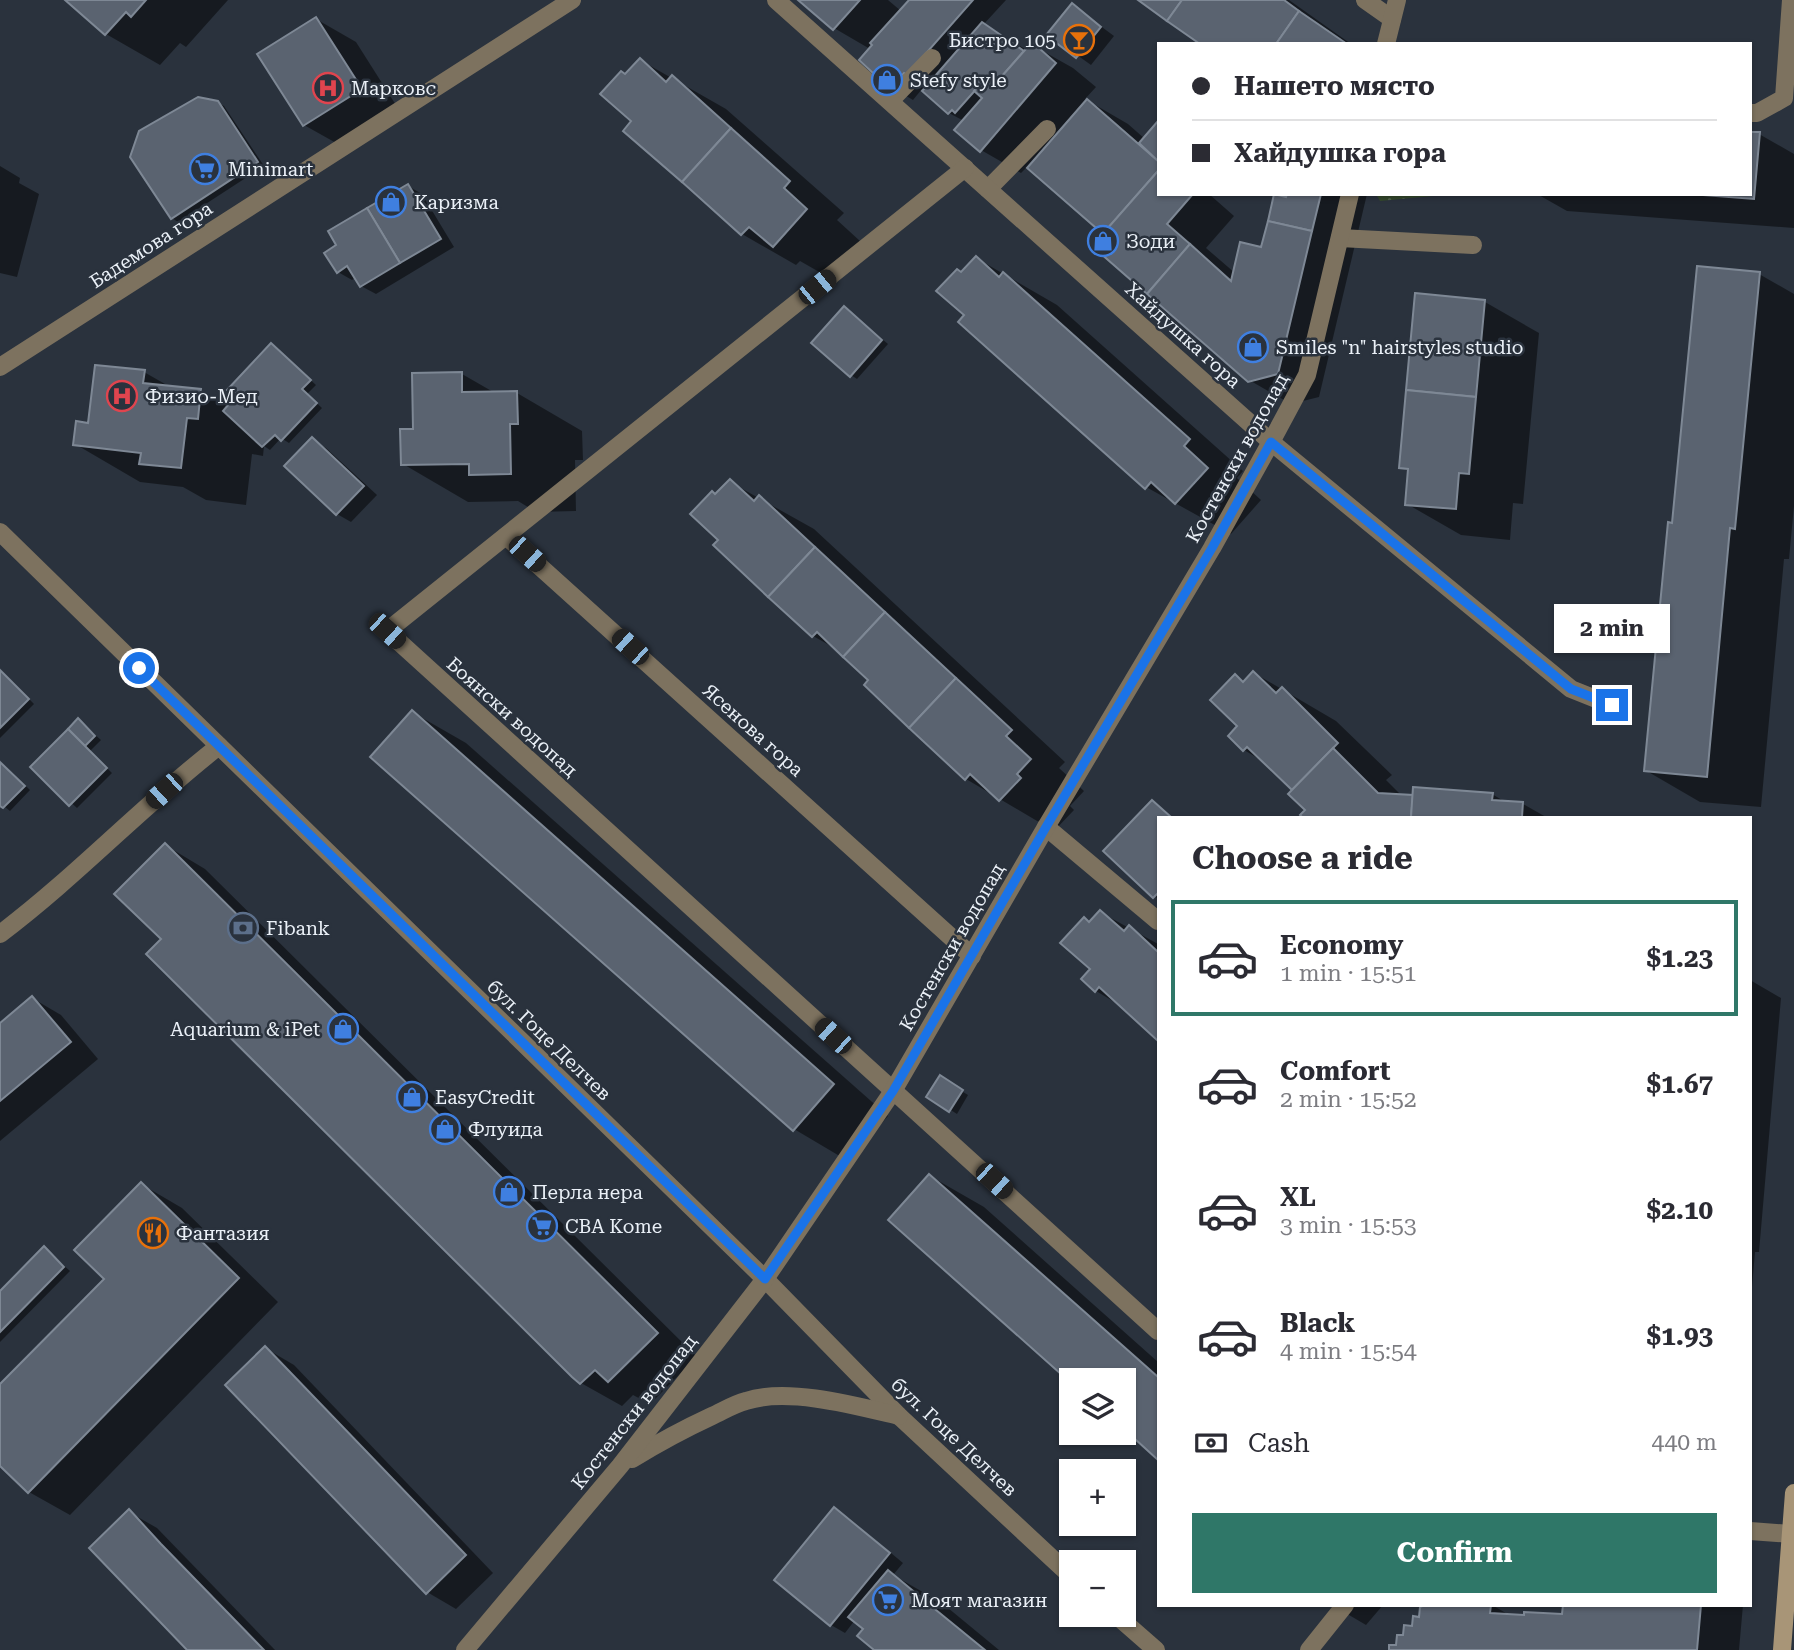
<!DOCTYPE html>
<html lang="en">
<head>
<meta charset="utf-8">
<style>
	body { margin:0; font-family:"Roboto Serif",serif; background:#f2f2f3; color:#2b2b33; height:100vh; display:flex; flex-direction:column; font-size:26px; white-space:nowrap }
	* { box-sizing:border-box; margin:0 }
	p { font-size:23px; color:#7c7c81 }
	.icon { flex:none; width:38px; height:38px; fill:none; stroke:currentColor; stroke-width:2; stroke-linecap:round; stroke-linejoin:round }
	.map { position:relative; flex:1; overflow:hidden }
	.panel { position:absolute; left:1157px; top:816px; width:595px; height:791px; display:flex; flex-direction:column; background:#fff; border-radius:0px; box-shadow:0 2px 5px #0004 }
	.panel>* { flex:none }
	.banner { position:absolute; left:1157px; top:42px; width:595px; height:154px; border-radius:0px; box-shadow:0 2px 5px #0004; display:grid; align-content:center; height:154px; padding:0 35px; background:#fff }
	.tools { position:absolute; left:1059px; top:1368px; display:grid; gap:14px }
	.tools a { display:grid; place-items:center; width:77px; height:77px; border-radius:0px; background:#fff; box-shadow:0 2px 5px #0004; font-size:35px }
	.end { position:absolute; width:32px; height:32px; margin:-16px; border:9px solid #1a73e8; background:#fff; box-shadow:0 0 0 4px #fff }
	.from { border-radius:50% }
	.bubble { position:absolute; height:49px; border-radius:0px; background:#fff; box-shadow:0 2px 5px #0004; font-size:23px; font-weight:700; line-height:49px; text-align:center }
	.car { position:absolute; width:21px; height:42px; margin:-21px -10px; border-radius:9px; box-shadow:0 0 5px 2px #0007; background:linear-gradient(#222 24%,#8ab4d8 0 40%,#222 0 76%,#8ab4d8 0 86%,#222 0) }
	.banner b { display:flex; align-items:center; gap:24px; height:66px; font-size:26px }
	.banner b+b { border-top:2px solid #e1e1e2 }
	.banner i { width:18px; height:18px; background:#2b2b33 }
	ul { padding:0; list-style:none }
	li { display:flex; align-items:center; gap:21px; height:116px; margin:0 14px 10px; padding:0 21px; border:4px solid transparent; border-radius:0px }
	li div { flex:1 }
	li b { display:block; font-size:26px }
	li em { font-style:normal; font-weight:700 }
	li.on { border-color:#2f7768 }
	li>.icon { width:63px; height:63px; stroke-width:1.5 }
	h2 { padding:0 35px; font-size:32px; line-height:84px }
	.pay { display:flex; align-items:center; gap:18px; height:77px; padding:0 35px; font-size:26px }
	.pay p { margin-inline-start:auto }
	.button { display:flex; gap:14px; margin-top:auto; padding:14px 35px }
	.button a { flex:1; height:80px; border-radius:0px; background:#2f7768; color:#fff; font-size:28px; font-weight:700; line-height:80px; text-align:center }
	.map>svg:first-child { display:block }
	.park { fill:url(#park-dots) }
	.shadow { fill:#0007 }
	.building { fill:#5a6370; stroke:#7e8895; stroke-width:2 }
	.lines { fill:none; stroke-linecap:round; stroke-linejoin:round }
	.service { stroke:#7d725f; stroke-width:18 }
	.minor { stroke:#7d725f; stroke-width:18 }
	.tertiary { stroke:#7d725f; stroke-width:18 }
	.secondary { stroke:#a89577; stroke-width:18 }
	.route { stroke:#1a73e8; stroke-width:9 }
	.labels { text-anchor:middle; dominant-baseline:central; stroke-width:5; stroke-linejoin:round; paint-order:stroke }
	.poi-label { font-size:19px; fill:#eaf0f7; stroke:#2a323d; text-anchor:start }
	.street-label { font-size:19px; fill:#eaf0f7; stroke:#2a323d }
</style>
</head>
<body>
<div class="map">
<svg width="1794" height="1650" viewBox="0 0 1794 1650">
	<defs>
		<pattern id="park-dots" width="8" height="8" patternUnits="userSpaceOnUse" patternTransform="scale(1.75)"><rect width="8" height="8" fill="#34492d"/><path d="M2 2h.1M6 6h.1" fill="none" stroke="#52644c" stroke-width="1.8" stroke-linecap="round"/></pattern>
	</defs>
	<rect width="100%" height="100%" fill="#2a323d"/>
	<path class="park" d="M1376,194H1454L1380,201Z"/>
	<g class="shadow">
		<path d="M67,0H228L186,47L180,43L160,65L106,34Z"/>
		<path d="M800,0H888L901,11L911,0H1006L983,25L1027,50L1032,45L1073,68L1096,87L1085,99L1128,124L1145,139L1158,124V194H1209L1234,216L1206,248L1235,273L1262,249L1289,194H1367L1319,397L1291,404L1249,380L1105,234L1028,166L1021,173L981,150L964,121L949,113L922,89L913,100L891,87L870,49L834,28Z"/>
		<path d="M1141,0H1289L1351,44H1203Z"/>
		<path d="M1072,5L1114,36L1091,65L1049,35Z"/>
		<path d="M316,19L356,42L401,113L345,148L304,125Z"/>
		<path d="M640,60L726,109L844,213L837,220L860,241L828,277L800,261L796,265L742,234L625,130L634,121L626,76Z"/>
		<path d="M217,102L224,106L264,166L178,222L172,218Z"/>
		<path d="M1750,133L1759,134L1794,154V228L1567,211L1537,194H1750Z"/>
		<path d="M0,166L20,178L19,183L39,194L17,277L0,273Z"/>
		<path d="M408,186L422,194L454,247L376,294L361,286L356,277L352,280L338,272Z"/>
		<path d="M976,258L1057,305L1243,471L1237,478L1261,500L1231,534L1146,487L966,315L962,273Z"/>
		<path d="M1759,274L1794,294V506L1789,559H1784L1761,807L1700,802L1645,770L1673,524Z"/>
		<path d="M1485,302L1539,333L1523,504L1513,503L1510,540L1461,535L1407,504L1410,472L1401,467Z"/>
		<path d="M850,312L888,344L857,379L851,375Z"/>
		<path d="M272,345L316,385L307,394L322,408L289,443L281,438L270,450L264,446L263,456L252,454L246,505L206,500L183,487L140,482L75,444L90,425L144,372L172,388L201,391L229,407Z"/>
		<path d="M462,374L495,393H517L582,431L583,460H575L576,511L536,512L518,501L468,502L403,464L414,431Z"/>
		<path d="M312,440L326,448L377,495L351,522L337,514Z"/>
		<path d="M730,482L814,529L1065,762L1059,768L1084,791L1070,806L1074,810L1054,831L966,779L866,685L870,680L840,651L813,636L715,545L720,540L716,495Z"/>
		<path d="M0,669L34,704L0,738Z"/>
		<path d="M1254,673L1336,721L1392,775L1386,780L1402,796L1492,794L1507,803L1523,804L1546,817H1304L1303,815L1307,810L1295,790L1266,763L1244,750L1236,677L1245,682Z"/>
		<path d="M412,712L466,743L888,1116L848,1161L794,1129Z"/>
		<path d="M78,720L101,740L90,751L112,773L77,808L32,767Z"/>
		<path d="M0,761L30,790L10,811L0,803Z"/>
		<path d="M1153,802L1171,817H1158V899L1106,851Z"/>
		<path d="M165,845L205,869L697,1357L650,1404L633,1395L622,1406L581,1383L574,1376Z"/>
		<path d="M1100,912L1158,944V1038L1123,1007L1096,991L1083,979L1092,969L1090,923Z"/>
		<path d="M1750,980L1781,998L1759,1252H1755L1750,1310Z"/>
		<path d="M32,998L61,1015L98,1059L0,1141V1025Z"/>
		<path d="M940,1078L968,1095L957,1114L929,1096Z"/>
		<path d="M930,1176L984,1207L1158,1362V1458L1124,1427V1381Z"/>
		<path d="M141,1184L182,1208L278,1302L70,1515L29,1492L0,1463V1387L106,1278Z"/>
		<path d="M44,1248L70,1271L0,1342V1293Z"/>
		<path d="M265,1348L294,1365L493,1573L456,1609L427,1592Z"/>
		<path d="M835,1510L849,1518L903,1563L893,1575L942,1603L999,1650H877L865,1629L855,1620L845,1633L831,1625Z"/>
		<path d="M129,1512L157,1528L275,1650H189Z"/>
		<path d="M1332,1605H1383L1366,1625Z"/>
		<path d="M1429,1605H1492L1511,1616H1563L1564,1605H1743L1739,1650H1390L1398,1647L1414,1628L1421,1619V1608Z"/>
	</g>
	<g class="building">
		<path d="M65,0H146L131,17L126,12L105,35Z"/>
		<path d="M798,0H860L833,30Z"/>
		<path d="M909,0H973L907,75L904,73L890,89L859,60L872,45L870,43Z"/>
		<path d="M1138,0H1182L1167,21Z"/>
		<path d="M1182,0H1284L1299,11L1276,44H1200L1167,21Z"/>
		<path d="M1072,3L1101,27L1076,58L1046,35Z"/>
		<path d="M1299,11L1347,44H1276Z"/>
		<path d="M316,17L362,89L303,126L257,54Z"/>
		<path d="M982,22L1024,51L995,84L987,77L955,113L952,110L948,114L922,91Z"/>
		<path d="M1032,42L1056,63L980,152L954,130L982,98L974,91L987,77L995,84Z"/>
		<path d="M640,58L666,82L672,75L731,128L682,182L623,131L631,121L600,94L621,71L625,74Z"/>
		<path d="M198,97L218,101L258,162L171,219L130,157L139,131Z"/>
		<path d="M1087,99L1158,161V171L1103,234L1027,168Z"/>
		<path d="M1158,121V161L1139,143Z"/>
		<path d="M731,128L790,181L784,188L807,209L773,247L749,227L741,235L682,182Z"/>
		<path d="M1750,132H1760L1754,199L1690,194H1750Z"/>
		<path d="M1158,171V194H1193L1167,224L1190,244L1147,294L1092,246Z"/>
		<path d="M408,184L441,239L400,263L367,208Z"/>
		<path d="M1274,194L1286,197L1287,194H1321L1312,231L1268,221Z"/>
		<path d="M367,208L400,263L360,287L347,266L337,273L324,253L336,245L328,231Z"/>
		<path d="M1268,221L1312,231L1278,374L1248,382L1147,294L1190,244L1231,281L1240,242L1261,247Z"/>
		<path d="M976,256L999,277L1003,272L1190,439L1184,446L1208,468L1175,504L1151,482L1145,489L958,322L964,315L936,291L957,269L961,272Z"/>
		<path d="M1697,266L1760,272L1735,529L1730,528L1707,777L1644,771L1668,522L1672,523Z"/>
		<path d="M1415,293L1485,300L1476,397L1406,390Z"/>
		<path d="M844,306L882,340L850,377L811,343Z"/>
		<path d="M271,343L311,380L302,389L317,403L281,441L275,435L262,447L223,411L235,397L227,390Z"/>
		<path d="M95,365L145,370L143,383L201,389L198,419L187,418L181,468L139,464L141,453L73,445L76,421L88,423Z"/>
		<path d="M462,372V392L517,391L518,424H510L511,474L469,475V464L401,465L400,429H413L412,373Z"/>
		<path d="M1406,390L1476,397L1469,474L1459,473L1456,509L1405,505L1408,469L1399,468Z"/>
		<path d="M312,437L364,486L336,515L284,466Z"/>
		<path d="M730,479L754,501L759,495L815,547L768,597L713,545L718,540L690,514L712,491L715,494Z"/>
		<path d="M815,547L885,612L843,657L817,632L812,637L768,597Z"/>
		<path d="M885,612L956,678L909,728L864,685L868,680L843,657Z"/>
		<path d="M0,670L29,699L0,728Z"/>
		<path d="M1253,671L1276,693L1282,687L1338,743L1292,790L1247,747L1243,751L1228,736L1237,726L1210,700L1235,674L1243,682Z"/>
		<path d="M956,678L1012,730L1006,736L1031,759L1017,774L1021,778L999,801L970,774L965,780L909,728Z"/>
		<path d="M412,710L834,1084L793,1131L370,757Z"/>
		<path d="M78,718L95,736L85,746L68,729Z"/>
		<path d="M68,729L107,768L69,806L30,767Z"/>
		<path d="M1333,748L1378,793L1413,795L1411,817H1302L1300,815L1305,810L1288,794Z"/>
		<path d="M0,762L25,786L3,808L0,806Z"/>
		<path d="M1413,787L1493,793L1492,800L1523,802L1522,817H1411Z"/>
		<path d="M1152,800L1171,817H1158V893L1153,898L1103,851Z"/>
		<path d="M165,843L658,1333L608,1382L595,1370L580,1384L572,1377L146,954L161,939L114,894Z"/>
		<path d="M1100,910L1124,931L1129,925L1158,952V1041L1099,987L1095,992L1081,979L1090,969L1060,943L1084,917L1089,922Z"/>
		<path d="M32,996L71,1042L0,1101V1023Z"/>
		<path d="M940,1075L963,1090L949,1112L926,1097Z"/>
		<path d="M929,1174L1158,1377V1460L1124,1429V1381H1071V1383L888,1220Z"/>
		<path d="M141,1182L239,1278L28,1493L0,1466V1384L104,1279L74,1250Z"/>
		<path d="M44,1246L64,1267L0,1332V1291Z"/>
		<path d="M265,1346L466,1555L426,1594L225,1385Z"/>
		<path d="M834,1507L890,1553L830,1626L774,1580Z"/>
		<path d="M129,1509L161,1544L264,1650H187L89,1548Z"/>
		<path d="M888,1570L936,1610L985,1650H874L857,1636L863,1629L848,1617Z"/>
		<path d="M1425,1605H1491L1490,1613L1524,1615V1612L1562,1614L1563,1605H1701L1697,1650H1389V1645H1396L1397,1635H1403L1404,1625L1412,1626L1413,1616L1419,1617L1420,1607Z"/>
	</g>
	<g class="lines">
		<g class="service">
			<path d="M890,101L932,58"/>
			<path d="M1750,113H1757L1784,98L1791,0"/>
			<path d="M988,189L1047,129"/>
			<path d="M1340,238L1473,245"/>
			<path d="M1271,442L1571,689L1611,705"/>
			<path d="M506,536L972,956"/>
			<path d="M387,631L1158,1331"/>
			<path d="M1046,827L1158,921"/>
			<path d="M1750,1531L1791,1534"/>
			<path d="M1309,1650L1345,1605"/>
		</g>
		<g class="minor">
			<path d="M776,0L1271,442"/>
			<path d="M1365,0L1392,19"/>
			<path d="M1386,44L1397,0"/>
			<path d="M0,367L572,0"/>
			<path d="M387,631L965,168"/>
			<path d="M0,934C77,876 143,805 219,746"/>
			<path d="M765,1279L893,1091L1046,827L1212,548L1271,442L1307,375L1350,194"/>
		</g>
		<g class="tertiary">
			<path d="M0,532L765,1279L899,1416L1071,1576"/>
			<path d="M632,1459C658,1443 684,1429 712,1416C723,1411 734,1404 746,1401C788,1387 857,1406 899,1416"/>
			<path d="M1116,1615L1156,1650"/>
			<path d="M465,1650L620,1466L765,1279"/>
		</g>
		<path class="secondary" d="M1782,1650L1794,1493"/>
	</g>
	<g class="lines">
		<path class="route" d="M139,668L765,1279L893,1091L1046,827L1212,548L1271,442L1571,689L1612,705"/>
	</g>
	<defs>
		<g id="bar-ring" transform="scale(1.575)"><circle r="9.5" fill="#2a323d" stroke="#e8710a" stroke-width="1.5"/><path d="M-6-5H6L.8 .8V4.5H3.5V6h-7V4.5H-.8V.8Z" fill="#e8710a"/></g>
		<g id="shop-ring" transform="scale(1.575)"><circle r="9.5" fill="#2a323d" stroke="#3f7fe0" stroke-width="1.5"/><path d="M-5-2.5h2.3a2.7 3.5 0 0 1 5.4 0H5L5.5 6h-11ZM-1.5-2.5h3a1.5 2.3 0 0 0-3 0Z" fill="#3f7fe0"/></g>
		<g id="hospital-ring" transform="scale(1.575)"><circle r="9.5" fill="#2a323d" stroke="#e0444e" stroke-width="1.5"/><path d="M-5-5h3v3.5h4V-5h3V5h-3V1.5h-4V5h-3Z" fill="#e0444e"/></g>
		<g id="supermarket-ring" transform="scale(1.575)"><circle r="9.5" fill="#2a323d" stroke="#3f7fe0" stroke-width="1.5"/><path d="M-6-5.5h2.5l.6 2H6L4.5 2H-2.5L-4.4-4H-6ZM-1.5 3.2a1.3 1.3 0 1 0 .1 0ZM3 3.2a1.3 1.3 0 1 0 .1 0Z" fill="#3f7fe0"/></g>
		<g id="bank-ring" transform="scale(1.575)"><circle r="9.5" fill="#2a323d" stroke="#5c6f8a" stroke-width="1.5"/><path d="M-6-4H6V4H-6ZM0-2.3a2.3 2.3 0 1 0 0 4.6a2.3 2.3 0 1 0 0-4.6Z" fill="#5c6f8a"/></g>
		<g id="restaurant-ring" transform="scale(1.575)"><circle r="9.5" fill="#2a323d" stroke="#e8710a" stroke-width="1.5"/><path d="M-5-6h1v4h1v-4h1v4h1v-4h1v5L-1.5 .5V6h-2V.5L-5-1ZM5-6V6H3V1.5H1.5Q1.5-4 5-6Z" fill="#e8710a"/></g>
	</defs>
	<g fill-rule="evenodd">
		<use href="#bar-ring" x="1079" y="40"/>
		<use href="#shop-ring" x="887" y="80"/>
		<use href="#hospital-ring" x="328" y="88"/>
		<use href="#supermarket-ring" x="205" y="169"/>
		<use href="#shop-ring" x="391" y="202"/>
		<use href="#shop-ring" x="1103" y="241"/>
		<use href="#shop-ring" x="1253" y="347"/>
		<use href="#hospital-ring" x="122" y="396"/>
		<use href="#bank-ring" x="243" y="928"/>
		<use href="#shop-ring" x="343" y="1029"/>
		<use href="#shop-ring" x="412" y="1097"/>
		<use href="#shop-ring" x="445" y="1129"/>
		<use href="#shop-ring" x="509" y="1192"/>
		<use href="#supermarket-ring" x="542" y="1226"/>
		<use href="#restaurant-ring" x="153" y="1233"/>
		<use href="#supermarket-ring" x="888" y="1600"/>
	</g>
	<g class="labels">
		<g class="poi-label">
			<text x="1056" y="40" text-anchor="end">Бистро 105</text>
			<text x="910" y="80">Stefy style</text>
			<text x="351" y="88">Марковс</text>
			<text x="228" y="169">Minimart</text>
			<text x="414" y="202">Каризма</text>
			<text x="1126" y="241">Зоди</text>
			<text x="1276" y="347">Smiles "n" hairstyles studio</text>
			<text x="145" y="396">Физио-Мед</text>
			<text x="266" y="928">Fibank</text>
			<text x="320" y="1029" text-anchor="end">Aquarium &amp; iPet</text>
			<text x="435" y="1097">EasyCredit</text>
			<text x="468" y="1129">Флуида</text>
			<text x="532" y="1192">Перла нера</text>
			<text x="565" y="1226">CBA Kome</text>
			<text x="176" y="1233">Фантазия</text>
			<text x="911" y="1600">Моят магазин</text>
		</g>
		<g class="street-label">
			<text transform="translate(151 245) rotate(-33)">Бадемова гора</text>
			<text transform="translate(1183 335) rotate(42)">Хайдушка гора</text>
			<text transform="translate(1237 458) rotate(-61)">Костенски водопад</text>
			<text transform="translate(512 717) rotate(42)">Боянски водопад</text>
			<text transform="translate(753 730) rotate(42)">Ясенова гора</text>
			<text transform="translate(952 947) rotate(-60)">Костенски водопад</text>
			<text transform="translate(549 1040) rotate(44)">бул. Гоце Делчев</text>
			<text transform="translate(634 1412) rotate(-52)">Костенски водопад</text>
			<text transform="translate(954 1437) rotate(43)">бул. Гоце Делчев</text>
		</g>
	</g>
</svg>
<div class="tools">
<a><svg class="icon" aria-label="layers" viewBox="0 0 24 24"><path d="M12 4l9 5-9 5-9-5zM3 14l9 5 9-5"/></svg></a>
<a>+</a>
<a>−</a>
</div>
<i class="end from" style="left:139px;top:668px"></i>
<i class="end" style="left:1612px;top:705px"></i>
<div class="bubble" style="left:1554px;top:604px;width:116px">2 min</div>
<i class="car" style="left:817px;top:287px;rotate:51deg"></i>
<i class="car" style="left:527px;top:554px;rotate:132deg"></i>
<i class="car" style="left:387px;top:631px;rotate:132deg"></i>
<i class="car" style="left:630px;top:647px;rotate:312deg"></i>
<i class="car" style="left:164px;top:791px;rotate:228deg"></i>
<i class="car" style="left:833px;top:1036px;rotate:312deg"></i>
<i class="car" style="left:994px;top:1181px;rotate:132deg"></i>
<div class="banner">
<b><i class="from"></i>Нашето място</b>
<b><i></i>Хайдушка гора</b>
</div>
<section class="panel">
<h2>Choose a ride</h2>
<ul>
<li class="on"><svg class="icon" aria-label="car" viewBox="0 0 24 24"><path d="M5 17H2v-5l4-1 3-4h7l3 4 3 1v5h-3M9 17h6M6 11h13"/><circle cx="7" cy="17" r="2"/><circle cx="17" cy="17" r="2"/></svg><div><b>Economy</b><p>1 min · 15:51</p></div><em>$1.23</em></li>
<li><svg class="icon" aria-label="car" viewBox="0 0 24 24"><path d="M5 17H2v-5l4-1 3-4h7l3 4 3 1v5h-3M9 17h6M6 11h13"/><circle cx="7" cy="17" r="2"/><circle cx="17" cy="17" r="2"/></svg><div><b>Comfort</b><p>2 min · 15:52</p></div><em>$1.67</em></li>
<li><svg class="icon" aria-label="car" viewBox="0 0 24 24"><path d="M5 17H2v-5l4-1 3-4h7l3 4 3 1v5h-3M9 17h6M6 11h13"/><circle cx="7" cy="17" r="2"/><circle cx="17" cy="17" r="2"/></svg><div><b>XL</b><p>3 min · 15:53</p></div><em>$2.10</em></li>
<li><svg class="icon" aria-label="car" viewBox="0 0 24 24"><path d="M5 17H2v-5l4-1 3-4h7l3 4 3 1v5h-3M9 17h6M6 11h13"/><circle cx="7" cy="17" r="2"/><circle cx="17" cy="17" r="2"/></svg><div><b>Black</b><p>4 min · 15:54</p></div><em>$1.93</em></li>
</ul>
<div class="pay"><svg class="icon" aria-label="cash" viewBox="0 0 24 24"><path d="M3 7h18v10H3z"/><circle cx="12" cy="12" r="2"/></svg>Cash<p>440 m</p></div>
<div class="button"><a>Confirm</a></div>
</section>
</div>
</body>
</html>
